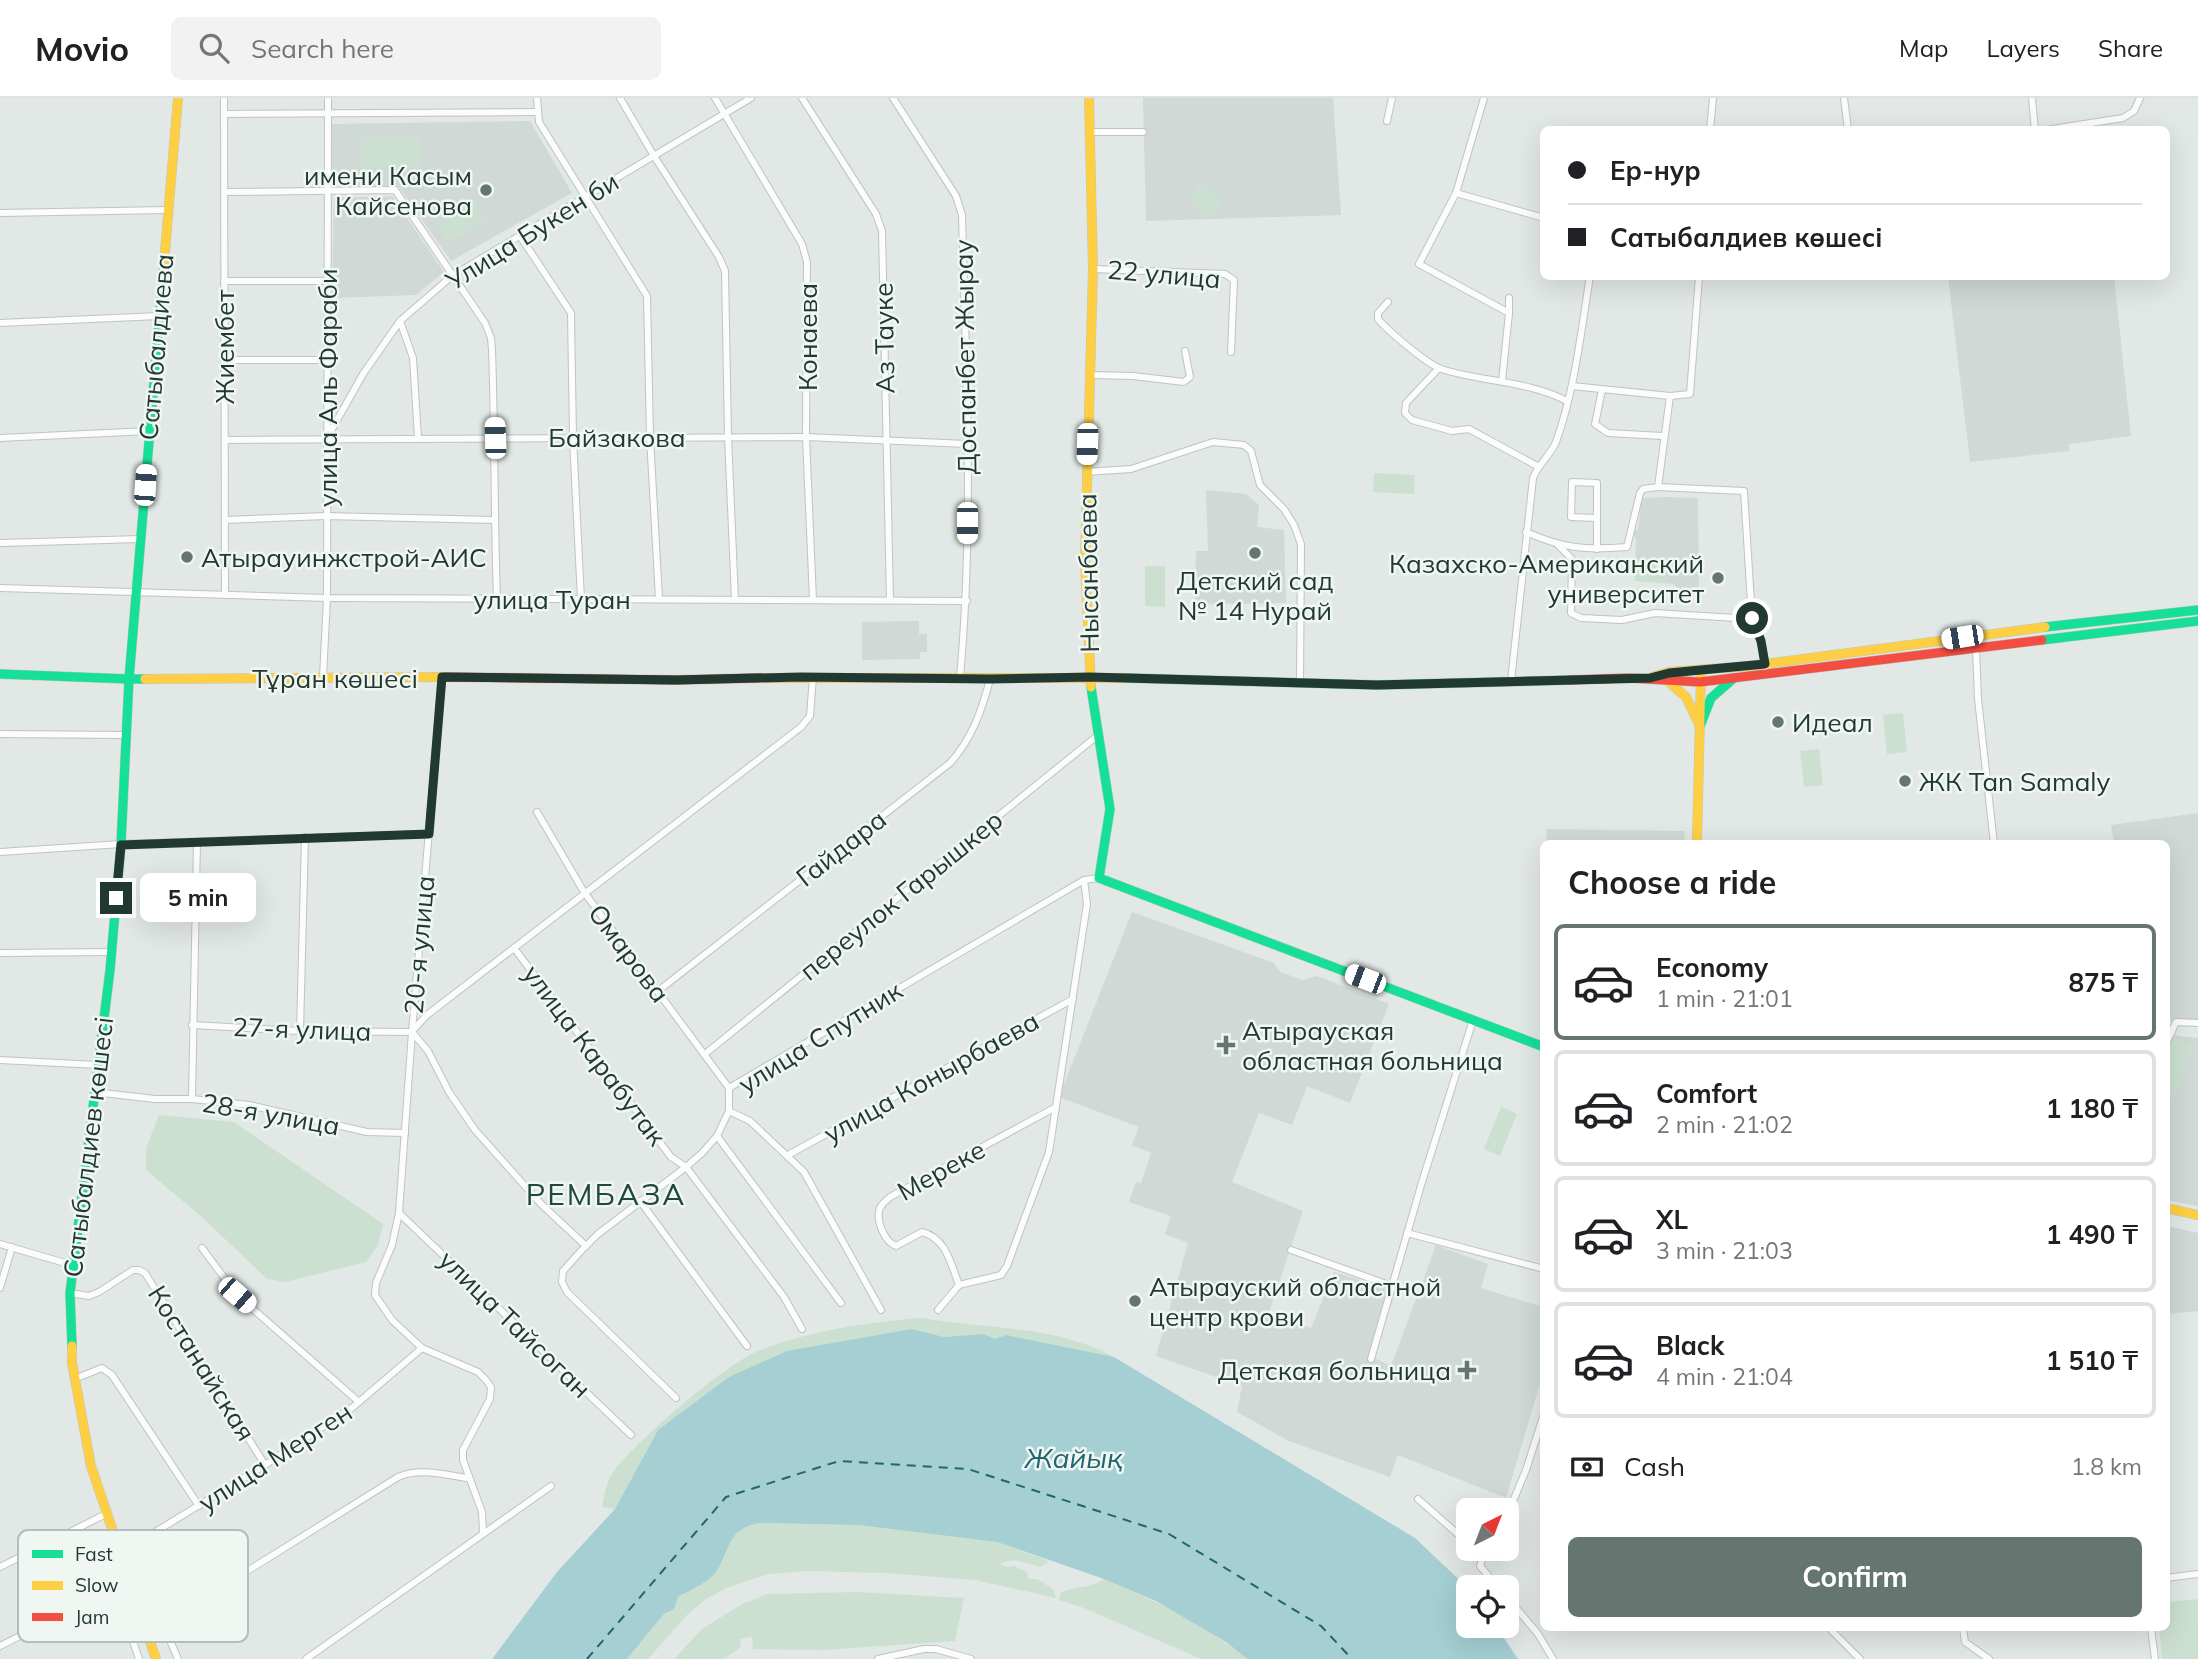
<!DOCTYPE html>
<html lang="en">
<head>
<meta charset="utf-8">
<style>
	body { margin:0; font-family:Mulish,sans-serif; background:#f2f2f2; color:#202124; height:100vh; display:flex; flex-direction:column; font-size:26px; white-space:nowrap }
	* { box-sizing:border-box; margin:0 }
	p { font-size:23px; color:#757577 }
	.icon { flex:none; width:38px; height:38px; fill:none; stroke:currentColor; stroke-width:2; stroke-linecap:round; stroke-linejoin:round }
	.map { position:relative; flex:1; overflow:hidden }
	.side { position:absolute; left:1540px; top:742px; width:630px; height:791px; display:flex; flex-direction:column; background:#fff; border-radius:10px; box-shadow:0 7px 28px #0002 }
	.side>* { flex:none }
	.top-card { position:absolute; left:1540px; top:28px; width:630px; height:154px; border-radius:10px; box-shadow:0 7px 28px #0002; display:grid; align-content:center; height:154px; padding:0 28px; background:#fff }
	.needle { width:46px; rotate:42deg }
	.buttons { position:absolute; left:1456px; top:1400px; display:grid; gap:14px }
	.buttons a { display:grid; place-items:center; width:63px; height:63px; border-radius:10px; background:#fff; box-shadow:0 7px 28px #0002; font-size:35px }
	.end { position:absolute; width:32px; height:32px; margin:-16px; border:9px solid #223932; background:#fff; box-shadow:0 0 0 4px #fff }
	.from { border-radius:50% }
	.bubble { position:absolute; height:49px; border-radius:10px; background:#fff; box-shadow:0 7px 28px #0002; font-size:23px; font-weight:700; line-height:49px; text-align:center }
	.car { position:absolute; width:21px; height:42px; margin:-21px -10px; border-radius:9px; box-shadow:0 0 5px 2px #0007; background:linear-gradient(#fff 24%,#345 0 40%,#fff 0 76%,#345 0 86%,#fff 0) }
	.top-card b { display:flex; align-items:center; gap:24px; height:66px; font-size:26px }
	.top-card b+b { border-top:2px solid #e0e0e0 }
	.top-card i { width:18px; height:18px; background:#202124 }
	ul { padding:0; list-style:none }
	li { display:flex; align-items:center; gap:21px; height:116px; margin:0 14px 10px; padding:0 14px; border:4px solid #e0e0e0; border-radius:10px }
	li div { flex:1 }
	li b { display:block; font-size:26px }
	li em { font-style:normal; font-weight:700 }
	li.selected { border-color:#657671 }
	li>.icon { width:63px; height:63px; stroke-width:1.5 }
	h2 { padding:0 28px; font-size:32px; line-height:84px }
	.pay { display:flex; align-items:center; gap:18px; height:77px; padding:0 28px; font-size:26px }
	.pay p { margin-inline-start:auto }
	.primary-button { display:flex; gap:14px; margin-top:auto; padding:14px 28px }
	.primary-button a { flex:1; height:80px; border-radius:10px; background:#657671; color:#fff; font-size:28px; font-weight:700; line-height:80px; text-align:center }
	header { display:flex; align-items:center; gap:42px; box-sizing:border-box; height:98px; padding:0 35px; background:#fff; border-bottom:2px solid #e0e0e0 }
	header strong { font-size:33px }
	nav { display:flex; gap:38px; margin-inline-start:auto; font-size:24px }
	.search { width:490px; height:63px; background:#f2f2f2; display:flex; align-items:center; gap:18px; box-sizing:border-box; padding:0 24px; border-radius:10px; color:#757577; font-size:26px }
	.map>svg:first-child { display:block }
	.built { fill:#d0d9d5 }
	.green { fill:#cce0d2 }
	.water { fill:#a5cfd3 }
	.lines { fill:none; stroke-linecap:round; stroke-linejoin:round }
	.ferry { stroke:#216570; stroke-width:2; stroke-dasharray:9 7; stroke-linecap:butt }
	.street-casing { stroke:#bfc4c2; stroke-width:8 }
	.fast-casing { stroke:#bfc5c2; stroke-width:10 }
	.slow-casing { stroke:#bfc5c2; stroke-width:10 }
	.jam-casing { stroke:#bfc5c2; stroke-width:10 }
	.street { stroke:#fbfcfb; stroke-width:6 }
	.fast { stroke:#16e098; stroke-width:9 }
	.slow { stroke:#ffcf43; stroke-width:9 }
	.jam { stroke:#f24e42; stroke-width:9 }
	.route { stroke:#223932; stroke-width:9 }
	.poi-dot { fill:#657671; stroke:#f0f7f3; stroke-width:2.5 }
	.labels { text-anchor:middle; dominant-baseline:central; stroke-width:5; stroke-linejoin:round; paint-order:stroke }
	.poi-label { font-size:26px; fill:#223932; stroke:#f0f7f3; text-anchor:start }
	.street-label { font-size:26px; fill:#223932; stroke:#f0f7f3 }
	.water-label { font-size:28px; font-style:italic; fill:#216570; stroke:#f0f7f3 }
	.quarter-label { font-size:30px; letter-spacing:2px; fill:#20493e; stroke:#f0f7f3 }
	.key { fill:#f0f7f3; stroke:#b2beb9; stroke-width:2 }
	.key-label { font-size:19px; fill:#223932 }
</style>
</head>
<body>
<header>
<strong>Movio</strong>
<div class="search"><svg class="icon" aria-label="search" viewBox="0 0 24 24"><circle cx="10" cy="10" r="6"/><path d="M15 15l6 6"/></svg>Search here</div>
<nav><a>Map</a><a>Layers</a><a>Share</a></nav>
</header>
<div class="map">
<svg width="2198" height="1561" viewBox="0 0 2198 1561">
	<rect width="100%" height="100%" fill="#e2e8e5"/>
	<g class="built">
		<path d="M1143,0H1333L1341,117L1146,123Z"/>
		<path d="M530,23L572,95L451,163L399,89L332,88V26Z"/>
		<path d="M392,98L444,174L416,197L332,200L334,100Z"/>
		<path d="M1948,179H2114L2131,338L2069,346V353L1970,364Z"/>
		<path d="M1206,392L1246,396L1259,407L1257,429L1284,432L1286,505L1195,506L1196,453H1208Z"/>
		<path d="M1665,399L1698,400L1699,489L1679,493L1674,486L1635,483L1636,441L1632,436L1638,431L1642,400Z"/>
		<path d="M919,523V536H927V554H920V561L862,562V524Z"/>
		<path d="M2198,715V925H2180L2167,921L2166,746L2114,745L2111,727Z"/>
		<path d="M1546,731L1685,733L1684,745L1547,746Z"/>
		<path d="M1132,814L1274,865L1280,874L1303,882L1317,878L1389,906L1350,1005L1307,988L1292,1027L1259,1015L1232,1084L1303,1113L1269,1214L1311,1230L1334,1174L1395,1193L1375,1260L1391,1268L1436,1147L1488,1166L1481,1190L1543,1209V1275L1506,1400L1398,1357L1390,1379L1289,1343L1237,1314L1242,1288L1156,1258L1188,1145L1165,1136L1171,1118L1129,1104L1136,1084L1141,1085L1151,1055L1132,1047L1139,1029L1059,999Z"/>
		<path d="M2170,937L2198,940V1108L2167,1102L2166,946Z"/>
		<path d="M2167,1128L2198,1135V1213L2167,1216Z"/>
	</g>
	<g class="green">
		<path d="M361,39H420V69L361,70Z"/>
		<path d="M1200,85L1224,105L1212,119L1188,99Z"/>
		<path d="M474,103L485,121L449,144L437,126Z"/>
		<path d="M1374,375L1415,377L1414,396L1373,394Z"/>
		<path d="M1637,462L1668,465L1666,485L1636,482Z"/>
		<path d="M1145,468H1165V509L1145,508Z"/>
		<path d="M1903,615L1907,654L1887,656L1883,617Z"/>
		<path d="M1819,651L1823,687L1804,689L1800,653Z"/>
		<path d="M2173,939L2194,947L2175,1000L2166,997L2167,956Z"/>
		<path d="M1501,1009L1517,1016L1500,1058L1484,1051Z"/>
		<path d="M159,1017L234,1024L383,1126L378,1147L366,1164L285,1184L267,1181L204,1121L146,1072V1050Z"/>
		<path d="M921,1220C984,1231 1057,1227 1114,1259L1006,1237L995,1241L983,1236L944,1239L912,1231L658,1332L615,1411L602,1409C604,1397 606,1384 614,1373C636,1343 724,1267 758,1253C809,1233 867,1224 921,1220Z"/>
		<path d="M759,1425L858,1427L997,1444L1049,1463L1041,1469L1014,1462L1000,1465L1006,1469L1014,1468L1027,1474L1029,1481H1037L1053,1491L1056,1500L975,1482L885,1475L806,1473L768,1476L727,1490L706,1501L688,1516L648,1561H627L664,1516L674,1511L678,1499C691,1493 707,1485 716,1473C735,1451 720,1434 759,1425Z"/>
		<path d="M1104,1481C1155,1502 1204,1526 1247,1561H1201L1084,1510L1059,1502L1060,1496C1074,1486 1086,1493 1104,1481Z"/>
		<path d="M858,1494L964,1500L955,1543L824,1552L753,1551L752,1539L740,1541L741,1549L723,1561H674L702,1531L742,1506L767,1496Z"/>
		<path d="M2198,1501V1561H2162L2159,1530H2166L2167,1504Z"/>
	</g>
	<path class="water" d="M912,1231L944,1239L983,1236L995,1241L1006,1237L1114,1259L1415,1440L1468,1490V1528H1496L1518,1561H1247L1226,1544L1156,1503L1104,1481L997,1444L858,1427L759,1425C727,1432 732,1447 718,1471C710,1484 691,1492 678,1499L674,1511L664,1516L627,1561H492L557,1474L615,1411L658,1332L729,1279L787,1253Z"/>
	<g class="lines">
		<path class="ferry" d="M587,1561L726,1399L839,1363L968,1371L1169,1436L1321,1528L1352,1561"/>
		<g class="street-casing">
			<g id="street">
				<path d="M224,0L225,497"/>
				<path d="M537,0L539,24L647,198L650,339L659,501"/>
				<path d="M620,0L654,58L719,159L725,173L728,339L735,502"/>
				<path d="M715,0L802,146L807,164L806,339L813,502"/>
				<path d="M802,0L876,116L882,133L890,502"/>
				<path d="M893,0L956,98L962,117C966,271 974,426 960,579"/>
				<path d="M1484,0L1456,95L1544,120"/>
				<path d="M1844,0L1848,32"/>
				<path d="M2032,0L2035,32"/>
				<path d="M224,16L537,14"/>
				<path d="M1387,23L1392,0"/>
				<path d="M1710,32L1713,0"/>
				<path d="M2046,32L2123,20L2134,13L2140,0"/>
				<path d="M1090,34H1143"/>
				<path d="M224,94L395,92L485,225L491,240L492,252C495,335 494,418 497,501"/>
				<path d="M1456,95L1419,166L1509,215L1502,283"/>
				<path d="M0,115L167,112"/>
				<path d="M520,138L571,215L573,340L581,501"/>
				<path d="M1093,171L1225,176L1234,182L1231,254"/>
				<path d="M224,183H328"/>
				<path d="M1388,204L1378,215V221C1388,233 1427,266 1441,271C1483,284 1528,283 1567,303"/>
				<path d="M1509,215V200"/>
				<path d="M400,223L413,260L418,340"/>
				<path d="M0,225L159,218"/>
				<path d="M224,262H327"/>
				<path d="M1439,270L1406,305L1405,315L1412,322L1452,333L1469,331L1537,368"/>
				<path d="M1090,277L1133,278L1184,284L1190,279L1185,253"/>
				<path d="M1572,288L1670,298L1690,296L1699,178"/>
				<path d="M1602,292L1595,326L1608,335L1663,338"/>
				<path d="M0,340L149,333"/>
				<path d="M327,340L363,276L400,223L452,178L751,0"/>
				<path d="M225,342L806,339L967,346"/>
				<path d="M1086,374L1131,371L1213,344L1244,347L1251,353L1260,387L1284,411L1294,427L1301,446L1300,585"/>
				<path d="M1658,389L1744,393L1752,521L1761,543L1765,569"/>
				<path d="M1596,420L1571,419L1572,384L1597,385V451"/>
				<path d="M225,422L326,418L494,422"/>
				<path d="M1526,434C1564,451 1586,452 1627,449L1640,395L1643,391L1658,389L1670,298"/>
				<path d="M0,445L141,441"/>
				<path d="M1558,447L1572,461L1571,515L1581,520L1622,522L1655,515L1752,521"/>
				<path d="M0,490L327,500L967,503"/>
				<path d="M1976,551L1978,601L1994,746"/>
				<path d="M323,579L327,500L328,0"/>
				<path d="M442,579L412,934L399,1115L392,1147L376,1185L375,1197L392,1222L422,1250L478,1274L486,1282L491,1289L490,1301L463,1352V1362L482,1414L483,1435"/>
				<path d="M1511,583L1533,380C1538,366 1550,358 1556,344C1575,291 1581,234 1590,178"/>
				<path d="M0,636L127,637"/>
				<path d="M537,714L584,794L729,990V1013L717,1038L702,1055L686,1069L598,1136L582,1152L563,1173L562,1184L567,1194L676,1300"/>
				<path d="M0,754L121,746L429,736"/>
				<path d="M514,850L671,1059L686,1069L784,1199L802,1231"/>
				<path d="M0,855L112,854"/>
				<path d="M658,893L950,665C972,641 982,612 990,581"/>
				<path d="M192,927L300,933L412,934"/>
				<path d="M413,932L427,917L801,629L810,618L813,579"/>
				<path d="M300,933L305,739"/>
				<path d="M412,934L428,953L449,994L475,1032L541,1106L586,1148"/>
				<path d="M2166,946L2176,924L2198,925"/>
				<path d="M705,956L1097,638"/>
				<path d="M0,962L98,967"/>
				<path d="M729,990L1084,782L1099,780"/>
				<path d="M94,994L155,1001H192L249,1007L367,1034L405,1035"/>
				<path d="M192,1001L197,744"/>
				<path d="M729,1013L750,1023L804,1074L881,1212"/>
				<path d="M717,1038L841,1205"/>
				<path d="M788,1057L1073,901"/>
				<path d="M640,1103L747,1248"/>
				<path d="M399,1115L631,1337"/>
				<path d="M1407,1135L1544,1171"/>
				<path d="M0,1146L72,1167"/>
				<path d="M202,1150L237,1197L359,1304"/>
				<path d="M1291,1152L1392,1188"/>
				<path d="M959,1187C951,1166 946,1140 922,1134L896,1148C885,1144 877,1125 879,1113C880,1106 886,1103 890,1099L1056,1009"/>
				<path d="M0,1190L12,1149"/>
				<path d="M70,1195L89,1198L99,1194L133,1172H139L145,1175L265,1367"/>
				<path d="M938,1212L959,1187L1001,1177L1007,1168L1049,1054L1087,806L1084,782"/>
				<path d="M1371,1261L1422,1084L1473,922"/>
				<path d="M74,1281L102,1270L112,1277L199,1408"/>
				<path d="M1418,1401L1468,1445"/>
				<path d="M1507,1418L1526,1372L1544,1316"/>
				<path d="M1475,1451L1483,1458L1480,1468L1498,1489"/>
				<path d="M119,1456L265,1367L353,1309L422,1250"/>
				<path d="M119,1458L115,1490L139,1561"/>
				<path d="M125,1462L144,1482L178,1561"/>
				<path d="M0,1469L106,1416"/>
				<path d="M2166,1480L2198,1476"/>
				<path d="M1507,1499L1538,1536L1553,1561"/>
				<path d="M164,1525L398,1379C419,1369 445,1377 468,1380"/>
				<path d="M1829,1530L1860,1561"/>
				<path d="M1963,1530L1965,1544L1989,1561"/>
				<path d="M2151,1530L2155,1561"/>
				<path d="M0,1548L115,1490"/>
				<path d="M306,1561L551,1388"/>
				<path d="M878,1561L924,1551H936L971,1561"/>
			</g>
		</g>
		<g class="fast-casing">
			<g id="fast">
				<path d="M2045,529L2198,512"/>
				<path d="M2042,542L2198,523"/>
				<path d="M0,576L129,581L164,165"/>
				<path d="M1125,580L1377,587L1570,582"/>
				<path d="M1091,589L1110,711L1099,780L1544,949"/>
				<path d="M1700,628L1711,600L1734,580"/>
				<path d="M72,1248L70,1195L110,872L121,746L129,581H145"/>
			</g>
		</g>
		<g class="slow-casing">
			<g id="slow">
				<path d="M1089,0L1093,171L1085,463L1091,589"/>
				<path d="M164,165L178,0"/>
				<path d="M1652,579L1669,574L1750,568L2045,529"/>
				<path d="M759,580H1125"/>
				<path d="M145,581L446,579"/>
				<path d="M1670,585L1686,599L1700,628"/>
				<path d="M1697,746L1701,573"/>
				<path d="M2166,1110L2198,1117"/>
				<path d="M72,1248V1265L91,1368L156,1561"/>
			</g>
		</g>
		<g class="jam-casing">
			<g id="jam">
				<path d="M446,579L676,582L759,580"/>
				<path d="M1570,582L1629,580L1700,584L2042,542"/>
			</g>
		</g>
		<use href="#street" class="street"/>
		<use href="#fast" class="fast"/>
		<use href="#slow" class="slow"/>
		<use href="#jam" class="jam"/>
	</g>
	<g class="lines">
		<path class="route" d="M116,800L121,747L429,736L442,579L676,582L800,579L990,581L1090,579L1377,587L1650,580L1669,575L1765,566L1761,543L1752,520"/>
	</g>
	<g class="poi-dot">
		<circle cx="486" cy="92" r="7"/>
		<circle cx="1255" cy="455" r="7"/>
		<circle cx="187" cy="459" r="7"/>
		<circle cx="1718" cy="480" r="7"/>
		<circle cx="1778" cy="624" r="7"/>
		<circle cx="1905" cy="683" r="7"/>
		<path d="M1222.5 936.5h7v7h7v7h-7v7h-7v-7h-7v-7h7z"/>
		<circle cx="1135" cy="1203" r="7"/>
		<path d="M1463.5 1261.5h7v7h7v7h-7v7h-7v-7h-7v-7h7z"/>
	</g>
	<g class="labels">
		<g class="poi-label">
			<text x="472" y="77" text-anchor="end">имени Касым<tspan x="472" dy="30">Кайсенова</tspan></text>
			<text x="201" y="459">Атырауинжстрой-АИС</text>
			<text x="1704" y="465" text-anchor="end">Казахско-Американский<tspan x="1704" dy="30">университет</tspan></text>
			<text x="1255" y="482" text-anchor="middle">Детский сад<tspan x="1255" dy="30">№ 14 Нурай</tspan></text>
			<text x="1792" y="624">Идеал</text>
			<text x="1919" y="683">ЖК Tan Samaly</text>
			<text x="1242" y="932">Атырауская<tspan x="1242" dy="30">областная больница</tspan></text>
			<text x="1149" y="1188">Атырауский областной<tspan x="1149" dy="30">центр крови</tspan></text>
			<text x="1451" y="1272" text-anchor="end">Детская больница</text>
		</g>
		<g class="street-label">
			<text transform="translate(532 133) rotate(-32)">Улица Букен би</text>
			<text transform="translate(1164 176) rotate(5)">22 улица</text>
			<text transform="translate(807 239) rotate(-90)">Конаева</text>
			<text transform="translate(884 240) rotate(-91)">Аз Тауке</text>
			<text transform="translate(156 249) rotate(-85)">Сатыбалдиева</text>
			<text transform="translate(224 249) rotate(-90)">Жиембет</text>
			<text transform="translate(965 259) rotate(-91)">Доспанбет Жырау</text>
			<text transform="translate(327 290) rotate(-90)">улица Аль Фараби</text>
			<text x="617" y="339">Байзакова</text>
			<text transform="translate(1088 475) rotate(-91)">Нысанбаева</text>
			<text x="552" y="501">улица Туран</text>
			<text x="335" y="580">Тұран көшесі</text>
			<text transform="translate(841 750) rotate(-38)">Гайдара</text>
			<text transform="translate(901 797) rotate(-39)">переулок Гарышкер</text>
			<text transform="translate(419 847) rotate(-85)">20-я улица</text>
			<text transform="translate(629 855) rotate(53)">Омарова</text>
			<text transform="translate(302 931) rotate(2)">27-я улица</text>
			<text transform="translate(820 939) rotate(-32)">улица Спутник</text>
			<text transform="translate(595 957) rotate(53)">улица Карабутак</text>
			<text transform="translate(931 979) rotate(-29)">улица Конырбаева</text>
			<text transform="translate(271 1016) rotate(10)">28-я улица</text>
			<text transform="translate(88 1049) rotate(-83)">Сатыбалдиев көшесі</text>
			<text transform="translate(941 1072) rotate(-29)">Мереке</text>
			<text transform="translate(515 1226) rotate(44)">улица Тайсоган</text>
			<text transform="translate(202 1265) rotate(58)">Костанайская</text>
			<text transform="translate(275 1359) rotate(-33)">улица Мерген</text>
		</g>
		<g class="water-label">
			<text x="1074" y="1359">Жайық</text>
		</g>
		<g class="quarter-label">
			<text x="606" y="1096">РЕМБАЗА</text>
		</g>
	</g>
	<rect x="18" y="1432" width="230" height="112" rx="10" class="key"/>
	<rect x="32" y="1452" width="31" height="8" fill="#16e098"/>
	<rect x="32" y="1483" width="31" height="9" fill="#ffcf43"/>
	<rect x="32" y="1515" width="31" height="8" fill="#f24e42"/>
	<g class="key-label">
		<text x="75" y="1463">Fast</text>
		<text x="75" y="1494">Slow</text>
		<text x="75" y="1526">Jam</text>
	</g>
</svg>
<div class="buttons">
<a><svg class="needle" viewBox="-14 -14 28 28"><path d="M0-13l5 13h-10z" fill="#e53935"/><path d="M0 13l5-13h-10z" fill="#757577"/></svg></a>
<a><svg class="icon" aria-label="locate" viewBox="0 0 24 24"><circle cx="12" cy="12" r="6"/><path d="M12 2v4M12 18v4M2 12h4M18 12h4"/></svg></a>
</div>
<i class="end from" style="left:1752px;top:520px"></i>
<i class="end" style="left:116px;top:800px"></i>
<div class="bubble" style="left:140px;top:775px;width:116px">5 min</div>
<i class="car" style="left:495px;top:340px;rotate:358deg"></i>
<i class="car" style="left:1087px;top:346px;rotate:182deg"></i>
<i class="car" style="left:145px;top:387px;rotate:4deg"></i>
<i class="car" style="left:967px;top:425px;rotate:180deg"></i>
<i class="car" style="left:1962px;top:539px;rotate:261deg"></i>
<i class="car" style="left:1365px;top:881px;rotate:291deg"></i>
<i class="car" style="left:237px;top:1197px;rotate:131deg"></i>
<div class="top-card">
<b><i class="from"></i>Ер-нур</b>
<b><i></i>Сатыбалдиев көшесі</b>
</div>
<section class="side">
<h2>Choose a ride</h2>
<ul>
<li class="selected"><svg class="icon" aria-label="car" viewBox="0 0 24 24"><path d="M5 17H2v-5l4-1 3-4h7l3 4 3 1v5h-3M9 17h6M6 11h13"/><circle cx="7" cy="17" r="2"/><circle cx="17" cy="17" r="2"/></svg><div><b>Economy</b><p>1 min · 21:01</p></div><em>875 ₸</em></li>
<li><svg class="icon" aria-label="car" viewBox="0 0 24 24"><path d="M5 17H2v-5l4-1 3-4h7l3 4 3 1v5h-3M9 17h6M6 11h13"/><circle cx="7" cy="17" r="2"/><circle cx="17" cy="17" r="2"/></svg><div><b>Comfort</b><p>2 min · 21:02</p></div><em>1 180 ₸</em></li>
<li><svg class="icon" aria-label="car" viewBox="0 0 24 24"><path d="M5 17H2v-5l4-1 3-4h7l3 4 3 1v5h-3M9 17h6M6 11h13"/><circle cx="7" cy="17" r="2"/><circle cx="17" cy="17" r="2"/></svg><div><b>XL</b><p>3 min · 21:03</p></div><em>1 490 ₸</em></li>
<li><svg class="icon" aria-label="car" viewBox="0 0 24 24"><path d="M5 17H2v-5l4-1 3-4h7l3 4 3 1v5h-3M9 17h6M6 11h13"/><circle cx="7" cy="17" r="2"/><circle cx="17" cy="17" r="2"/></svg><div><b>Black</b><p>4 min · 21:04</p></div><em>1 510 ₸</em></li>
</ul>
<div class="pay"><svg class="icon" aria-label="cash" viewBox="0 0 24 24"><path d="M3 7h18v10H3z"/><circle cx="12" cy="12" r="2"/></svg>Cash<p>1.8 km</p></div>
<div class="primary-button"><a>Confirm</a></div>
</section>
</div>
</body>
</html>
